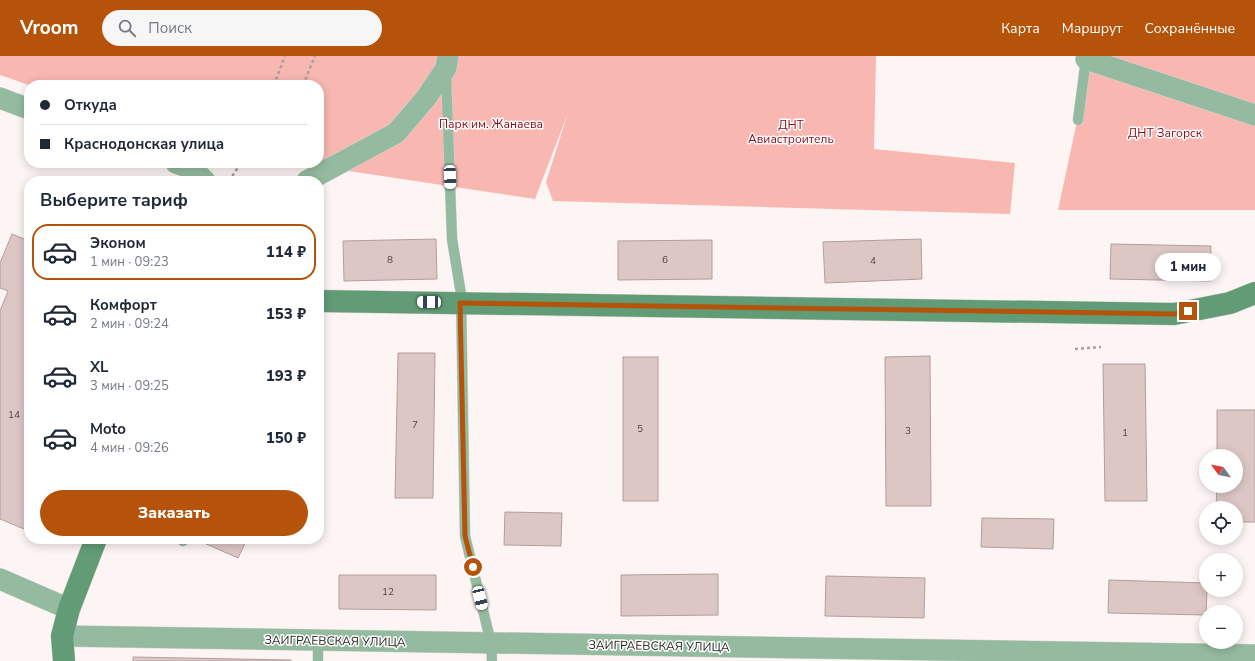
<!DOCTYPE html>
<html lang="ru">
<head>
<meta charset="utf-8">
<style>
	body { margin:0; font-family:"Nunito Sans",sans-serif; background:#f6f6f7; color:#1f2937; height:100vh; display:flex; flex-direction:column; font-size:15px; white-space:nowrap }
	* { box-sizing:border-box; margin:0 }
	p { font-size:13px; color:#747a83 }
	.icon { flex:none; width:22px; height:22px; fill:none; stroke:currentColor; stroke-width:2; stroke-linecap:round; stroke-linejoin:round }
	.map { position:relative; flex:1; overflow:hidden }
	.sheet { position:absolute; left:24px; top:120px; width:300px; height:368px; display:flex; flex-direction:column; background:#fff; border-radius:16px; box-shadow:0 2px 10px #0003 }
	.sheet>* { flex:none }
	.banner { position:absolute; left:24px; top:24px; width:300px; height:88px; border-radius:16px; box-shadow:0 2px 10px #0003; display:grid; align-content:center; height:88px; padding:0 16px; background:#fff }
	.needle { width:26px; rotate:303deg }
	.fabs { position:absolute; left:1199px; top:393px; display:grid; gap:8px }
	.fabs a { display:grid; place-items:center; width:44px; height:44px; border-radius:50%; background:#fff; box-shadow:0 2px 10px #0003; font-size:20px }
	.end { position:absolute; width:18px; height:18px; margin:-9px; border:5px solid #b45309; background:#fff; box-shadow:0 0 0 2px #fff }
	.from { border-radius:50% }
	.bubble { position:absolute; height:28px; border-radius:14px; background:#fff; box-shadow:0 2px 10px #0003; font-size:13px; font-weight:800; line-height:28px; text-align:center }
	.car { position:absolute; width:12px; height:24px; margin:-12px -6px; border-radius:5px; box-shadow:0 0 3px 1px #0007; background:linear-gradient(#fff 24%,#345 0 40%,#fff 0 76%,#345 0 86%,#fff 0) }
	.banner b { display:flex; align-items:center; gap:14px; height:38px; font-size:15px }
	.banner b+b { border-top:1px solid #e0e1e3 }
	.banner i { width:10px; height:10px; background:#1f2937 }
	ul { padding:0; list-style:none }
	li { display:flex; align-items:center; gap:12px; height:56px; margin:0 8px 6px; padding:0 8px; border:2px solid transparent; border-radius:16px }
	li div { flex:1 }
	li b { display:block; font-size:15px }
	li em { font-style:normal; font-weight:800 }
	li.selected { border-color:#b45309 }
	li>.icon { width:36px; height:36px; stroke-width:1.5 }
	h2 { padding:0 16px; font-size:18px; line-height:48px }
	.button { display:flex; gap:8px; margin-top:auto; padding:8px 16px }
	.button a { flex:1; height:46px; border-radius:24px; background:#b45309; color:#fff; font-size:16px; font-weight:800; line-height:46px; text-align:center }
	header { display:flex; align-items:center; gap:24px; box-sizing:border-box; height:56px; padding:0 20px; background:#b45309; color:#fff }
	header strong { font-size:19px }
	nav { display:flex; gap:22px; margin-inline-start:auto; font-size:14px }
	.search { width:280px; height:36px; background:#f6f6f7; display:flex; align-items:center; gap:10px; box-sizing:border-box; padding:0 14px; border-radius:22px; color:#747a83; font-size:15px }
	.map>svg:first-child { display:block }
	.green { fill:#f8b7b1 }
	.building { fill:#dcc7c5; stroke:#b29e9c }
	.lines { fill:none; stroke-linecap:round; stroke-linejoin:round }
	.lane-casing { stroke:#dad2d1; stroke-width:11 }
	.street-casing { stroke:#dad2d1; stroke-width:22 }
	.secondary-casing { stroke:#dad2d1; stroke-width:23 }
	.path { stroke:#a79f9e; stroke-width:2.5; stroke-dasharray:3 3; stroke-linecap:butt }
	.lane { stroke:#94bba0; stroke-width:10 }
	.street { stroke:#94bba0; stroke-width:21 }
	.secondary { stroke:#619c76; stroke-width:22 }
	.route { stroke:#b45309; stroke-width:5 }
	.labels { text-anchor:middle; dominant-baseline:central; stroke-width:3; stroke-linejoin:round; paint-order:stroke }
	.number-label { font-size:10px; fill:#524746 }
	.park-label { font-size:12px; fill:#880916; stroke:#fff }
	.street-label { font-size:12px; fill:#241c1c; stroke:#fff }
</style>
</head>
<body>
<header>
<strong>Vroom</strong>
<div class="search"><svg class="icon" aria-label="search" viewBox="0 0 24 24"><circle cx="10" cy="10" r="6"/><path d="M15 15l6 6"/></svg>Поиск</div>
<nav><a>Карта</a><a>Маршрут</a><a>Сохранённые</a></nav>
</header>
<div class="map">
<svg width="1255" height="605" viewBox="0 0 1255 605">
	<rect width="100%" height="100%" fill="#fdf5f4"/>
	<g class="green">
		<path d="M0,0H876L874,93L1015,107L1010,158L553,145L546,126L568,57L535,143L295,107H319V29H29L0,19Z"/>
		<path d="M1091,0H1255V154H1058Z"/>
	</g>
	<g class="building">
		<path d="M12,178L29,185V475L0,463V255L8,235L0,232V207Z"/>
		<path d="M436,183L437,223L344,225L343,185Z"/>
		<path d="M921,183L922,223L825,227L823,186Z"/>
		<path d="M712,184V223L618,224V185Z"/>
		<path d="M1111,188L1211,190L1210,225L1110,223Z"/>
		<path d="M398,297H435L433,442H395Z"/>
		<path d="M930,300L931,450H886L885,301Z"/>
		<rect x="623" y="301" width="35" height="144"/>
		<path d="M1103,308H1145L1147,445H1105Z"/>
		<path d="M1217,354H1255V466H1236V452H1216L1217,430H1236V400H1217Z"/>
		<path d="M505,456L562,457L561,490L504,489Z"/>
		<path d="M982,462L1054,463L1053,493L981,491Z"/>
		<path d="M195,483H247L238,502Z"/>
		<path d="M718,518V559L621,560V519Z"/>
		<path d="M339,519H436V554L339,553Z"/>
		<path d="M826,520L925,522L924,562L825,560Z"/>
		<path d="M1109,524L1206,527V534H1207L1206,559L1108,557Z"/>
		<path d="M133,601L291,604V605H133Z"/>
	</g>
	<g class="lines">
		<g class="lane-casing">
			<g id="lane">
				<path d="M446,17L452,183L461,238L465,480L491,587L492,605"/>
				<path d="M1078,64L1086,3"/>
				<path d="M183,485L184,483"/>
				<path d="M318,584V605"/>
			</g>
		</g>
		<g class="street-casing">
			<g id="street">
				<path d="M1087,0L1086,3L1255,59"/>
				<path d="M0,42L29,53"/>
				<path d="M176,107L193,113L205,125"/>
				<path d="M307,125L396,77L426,42L446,12L448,0"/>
				<path d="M0,523L69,553"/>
				<path d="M62,580L1255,599"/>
			</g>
		</g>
		<g class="secondary-casing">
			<g id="secondary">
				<path d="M319,245L1174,258L1230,247L1255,237"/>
				<path d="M64,605L62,580L69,553L96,483"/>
			</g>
		</g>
		<g class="path">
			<path d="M274,29L285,0"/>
			<path d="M303,29L315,0"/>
			<path d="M229,125L241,107"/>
			<path d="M1075,293L1101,291"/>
		</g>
		<use href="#lane" class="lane"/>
		<use href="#street" class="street"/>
		<use href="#secondary" class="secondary"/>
	</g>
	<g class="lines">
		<path class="route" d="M473,511L465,480L460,247L1174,258L1188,255"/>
	</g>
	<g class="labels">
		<g class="number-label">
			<text x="390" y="204">8</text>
			<text x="665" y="204">6</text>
			<text x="873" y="205">4</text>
			<text x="14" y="359">14</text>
			<text x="415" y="369">7</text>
			<text x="640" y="373">5</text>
			<text x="908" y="375">3</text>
			<text x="1125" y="377">1</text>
			<text x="388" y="536">12</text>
		</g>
		<g class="park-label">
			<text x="491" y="68">Парк им. Жанаева</text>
			<text x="791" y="69">ДНТ<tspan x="791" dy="14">Авиастроитель</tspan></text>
			<text x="1165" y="77">ДНТ Загорск</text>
		</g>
		<g class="street-label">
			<text transform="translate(335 585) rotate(1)">ЗАИГРАЕВСКАЯ УЛИЦА</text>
			<text transform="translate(659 590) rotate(1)">ЗАИГРАЕВСКАЯ УЛИЦА</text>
		</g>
	</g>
</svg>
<div class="fabs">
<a><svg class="needle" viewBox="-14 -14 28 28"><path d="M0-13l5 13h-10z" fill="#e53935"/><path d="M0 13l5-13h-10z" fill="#747a83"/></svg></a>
<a><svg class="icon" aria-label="locate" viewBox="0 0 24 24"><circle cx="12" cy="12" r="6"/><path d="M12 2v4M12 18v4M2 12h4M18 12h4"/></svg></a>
<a>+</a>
<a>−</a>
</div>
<i class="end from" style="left:473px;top:511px"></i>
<i class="end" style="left:1188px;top:255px"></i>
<div class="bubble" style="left:1155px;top:197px;width:66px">1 мин</div>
<i class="car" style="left:450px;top:121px;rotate:178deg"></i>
<i class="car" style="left:429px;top:246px;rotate:271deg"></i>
<i class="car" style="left:480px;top:542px;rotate:166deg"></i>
<div class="banner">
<b><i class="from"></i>Откуда</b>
<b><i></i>Краснодонская улица</b>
</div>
<section class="sheet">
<h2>Выберите тариф</h2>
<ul>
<li class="selected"><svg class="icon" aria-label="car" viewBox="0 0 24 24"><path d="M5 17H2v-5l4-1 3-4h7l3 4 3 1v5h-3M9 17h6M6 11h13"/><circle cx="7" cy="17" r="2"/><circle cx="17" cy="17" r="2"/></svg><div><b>Эконом</b><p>1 мин · 09:23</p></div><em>114 ₽</em></li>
<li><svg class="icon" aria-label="car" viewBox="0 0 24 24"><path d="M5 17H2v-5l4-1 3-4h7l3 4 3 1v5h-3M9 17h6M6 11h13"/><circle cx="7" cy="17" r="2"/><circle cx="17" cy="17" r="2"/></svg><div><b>Комфорт</b><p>2 мин · 09:24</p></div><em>153 ₽</em></li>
<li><svg class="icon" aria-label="car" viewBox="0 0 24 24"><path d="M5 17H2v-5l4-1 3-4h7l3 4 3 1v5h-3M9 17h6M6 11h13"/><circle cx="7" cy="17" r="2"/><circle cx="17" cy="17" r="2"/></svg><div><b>XL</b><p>3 мин · 09:25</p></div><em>193 ₽</em></li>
<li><svg class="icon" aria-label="car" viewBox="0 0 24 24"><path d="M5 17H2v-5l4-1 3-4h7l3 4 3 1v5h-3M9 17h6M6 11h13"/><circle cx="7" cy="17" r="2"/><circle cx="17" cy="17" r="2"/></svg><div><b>Moto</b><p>4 мин · 09:26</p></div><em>150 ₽</em></li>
</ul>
<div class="button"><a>Заказать</a></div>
</section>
</div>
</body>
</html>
